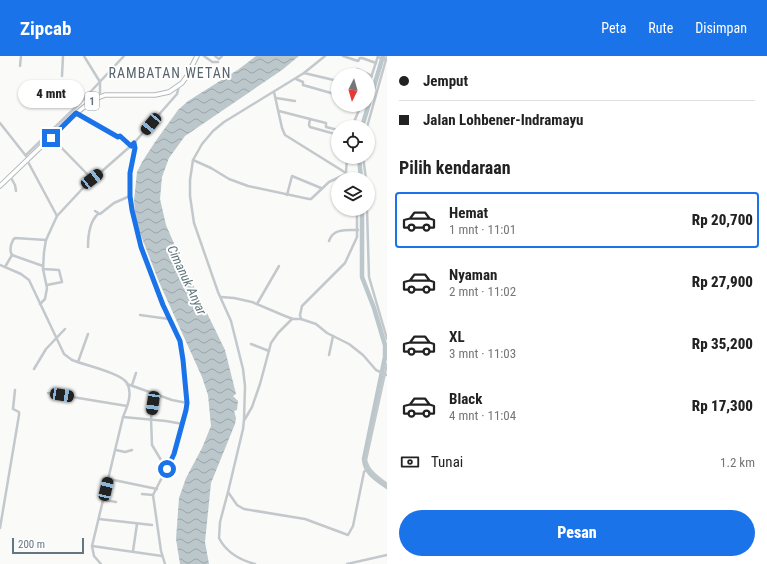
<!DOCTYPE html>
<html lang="id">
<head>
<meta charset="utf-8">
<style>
	body { margin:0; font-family:"Roboto Condensed",sans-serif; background:#f6f6f6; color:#222; height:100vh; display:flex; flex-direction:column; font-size:15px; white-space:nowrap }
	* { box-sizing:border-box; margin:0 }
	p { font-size:13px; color:#767676 }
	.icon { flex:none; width:22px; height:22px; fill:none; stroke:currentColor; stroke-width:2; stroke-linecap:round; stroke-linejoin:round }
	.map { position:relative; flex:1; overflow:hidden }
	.details { display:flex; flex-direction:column; background:#fff; width:380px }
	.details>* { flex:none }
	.banner { display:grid; align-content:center; height:88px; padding:0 12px; background:#fff }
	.needle { width:26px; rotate:185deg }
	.fabs { position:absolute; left:331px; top:12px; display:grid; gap:8px }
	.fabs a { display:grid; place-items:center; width:44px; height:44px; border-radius:50%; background:#fff; box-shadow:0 1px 3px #0004; font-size:20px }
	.scale { position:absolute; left:12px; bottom:10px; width:72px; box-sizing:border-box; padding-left:4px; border:2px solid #657683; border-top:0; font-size:11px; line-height:14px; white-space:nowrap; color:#657683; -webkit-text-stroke:3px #fff; paint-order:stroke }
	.end { position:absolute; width:18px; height:18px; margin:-9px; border:5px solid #1a73e8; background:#fff; box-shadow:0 0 0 2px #fff }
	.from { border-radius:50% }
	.bubble { position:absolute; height:28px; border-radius:14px; background:#fff; box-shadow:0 1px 3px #0004; font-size:13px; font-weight:800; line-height:28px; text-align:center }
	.car { position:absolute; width:12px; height:24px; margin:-12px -6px; border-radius:5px; box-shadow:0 0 3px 1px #0007; background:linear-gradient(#222 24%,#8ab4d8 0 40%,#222 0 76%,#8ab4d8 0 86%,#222 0) }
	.banner b { display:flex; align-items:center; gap:14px; height:38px; font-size:15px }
	.banner b+b { border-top:1px solid #e0e0e0 }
	.banner i { width:10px; height:10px; background:#222 }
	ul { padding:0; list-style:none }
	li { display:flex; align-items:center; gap:12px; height:56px; margin:0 8px 6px; padding:0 4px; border:2px solid transparent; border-radius:4px }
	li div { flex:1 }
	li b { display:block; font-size:15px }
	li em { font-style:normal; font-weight:800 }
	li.current { border-color:#1a73e8 }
	li>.icon { width:36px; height:36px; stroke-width:1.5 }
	h2 { padding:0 12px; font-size:18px; line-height:48px }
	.pay { display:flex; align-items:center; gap:10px; height:44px; padding:0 12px; font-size:15px }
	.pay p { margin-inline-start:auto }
	.primary-button { display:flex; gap:8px; margin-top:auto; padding:8px 12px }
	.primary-button a { flex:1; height:46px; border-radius:24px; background:#1a73e8; color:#fff; font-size:16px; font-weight:800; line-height:46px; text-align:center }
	header { display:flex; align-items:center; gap:24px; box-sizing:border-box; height:56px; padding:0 20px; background:#1a73e8; color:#fff }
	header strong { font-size:19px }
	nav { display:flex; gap:22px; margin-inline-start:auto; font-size:14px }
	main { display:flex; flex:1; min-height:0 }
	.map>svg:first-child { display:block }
	.water { fill:url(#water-waves) }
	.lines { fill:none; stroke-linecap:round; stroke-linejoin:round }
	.river { stroke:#bbc7cb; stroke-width:4.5 }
	.highway-casing { stroke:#b4b9bd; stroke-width:5.5 }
	.minor { stroke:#c3c8cc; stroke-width:2.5 }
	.highway { stroke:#fff; stroke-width:3.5 }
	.route { stroke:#1a73e8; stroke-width:5 }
	.labels { text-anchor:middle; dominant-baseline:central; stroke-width:4; stroke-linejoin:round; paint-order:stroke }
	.shield { fill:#fff; stroke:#939fa8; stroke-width:1 }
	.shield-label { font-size:11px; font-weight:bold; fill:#657683 }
	.water-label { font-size:13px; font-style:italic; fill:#60757c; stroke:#fff }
	.quarter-label { font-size:14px; letter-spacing:1px; fill:#57646e; stroke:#fff }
</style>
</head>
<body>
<header>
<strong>Zipcab</strong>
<nav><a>Peta</a><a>Rute</a><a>Disimpan</a></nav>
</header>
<main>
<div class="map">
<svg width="387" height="508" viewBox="0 0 387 508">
	<defs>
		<pattern id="water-waves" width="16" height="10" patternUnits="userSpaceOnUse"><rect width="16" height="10" fill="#bbc7cb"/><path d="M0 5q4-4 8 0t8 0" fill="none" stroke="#9ca6aa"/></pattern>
	</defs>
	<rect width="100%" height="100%" fill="#fafaf8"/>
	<path class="water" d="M256,0H299L282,14L185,80L169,102L162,121L160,143L166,169L183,208L225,294L236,338L233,340L238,345L237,354L234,355L236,362L235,368L211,427L205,486L209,508H180L176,483L179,442L186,422L202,392L211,370L208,339L202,321L159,226L140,177L135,158L134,145L137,116L142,106L155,86L178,54L188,45L239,13Z"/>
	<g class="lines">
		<g class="river">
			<path d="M362,71L383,0"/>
			<path d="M359,101L361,123"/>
			<path d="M362,153V221L374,252L385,289V301L364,403C365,417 376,423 387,431"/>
		</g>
		<g class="highway-casing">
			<path id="highway" d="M0,130L74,59L93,44L105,39H155L169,36L182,27L187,20L197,0"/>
		</g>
		<g class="minor">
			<path d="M84,0L100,26V40"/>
			<path d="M204,0L211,5"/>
			<path d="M215,0L219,3L222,0"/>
			<path d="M343,0L358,5L360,2H362L376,7"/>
			<path d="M378,1L386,4"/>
			<path d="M212,6H218"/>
			<path d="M20,10L21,0"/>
			<path d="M357,13L372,20"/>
			<path d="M304,17L338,25"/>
			<path d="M62,20L63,0"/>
			<path d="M296,23L303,26V29L338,39"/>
			<path d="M368,31L378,0"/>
			<path d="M274,36L282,72L285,79L346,117"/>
			<path d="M276,42L295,45"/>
			<path d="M279,55L310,63L309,69L310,71L335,78V83L338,84"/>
			<path d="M76,57L118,81L120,80L131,90"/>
			<path d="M310,63L326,67V71L338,74"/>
			<path d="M0,67L26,100"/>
			<path d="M352,71L361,49"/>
			<path d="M367,71L387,0"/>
			<path d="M51,81L92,123"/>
			<path d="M26,99L81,46L124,0"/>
			<path d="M347,101L346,117L350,123"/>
			<path d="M363,101L366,123"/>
			<path d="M27,104L57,160"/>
			<path d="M193,104L211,112L229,123L248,130L309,143H311L329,126L346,118"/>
			<path d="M10,120L15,129L16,135"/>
			<path d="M287,139L292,120L321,132"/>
			<path d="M367,153L369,221L387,283"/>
			<path d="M95,155L100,158L114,147L130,140"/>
			<path d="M329,185C333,172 347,174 358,174"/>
			<path d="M88,191C88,180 89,166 98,158"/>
			<path d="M12,199C9,194 11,188 13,184L15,182L46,184"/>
			<path d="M0,209L21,218L29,224L64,298L72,304C84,309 121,317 127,327C133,338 127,351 123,361L92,490L94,500L101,508"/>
			<path d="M5,211L12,199L43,210"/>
			<path d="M43,213L59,214L62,226L47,229"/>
			<path d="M221,241L234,242L252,246L285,260L293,263H301L316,268L327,277L349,288L363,299L376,314L387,319"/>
			<path d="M40,248L45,243L47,232L43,213L44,196L46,184L57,160L84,131L134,87L177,38L179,30"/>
			<path d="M257,248L279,210"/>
			<path d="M140,259L169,263"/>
			<path d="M301,263L300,259L302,250L345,207L357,181V153"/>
			<path d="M251,288L269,295"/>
			<path d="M329,299L333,280"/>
			<path d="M78,306L88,278"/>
			<path d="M387,308L366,404C369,416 378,421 387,428"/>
			<path d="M34,313L46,293L65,273"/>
			<path d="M127,328L172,344L187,347L183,304L180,285L163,249L141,191L132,154L130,140V117L135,92L134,87"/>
			<path d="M132,329L136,317"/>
			<path d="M48,337L127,350"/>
			<path d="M154,338L151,363L152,389L167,414"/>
			<path d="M123,361L166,365L183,368"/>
			<path d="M245,363L252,351L260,328L271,287L278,277L292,263"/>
			<path d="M116,394L125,396L132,394"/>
			<path d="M109,423L157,433"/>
			<path d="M228,436L237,449L244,453L305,463L348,479L353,470L364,416L368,411"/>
			<path d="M142,438L153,439"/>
			<path d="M104,444L116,446"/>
			<path d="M99,463L152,469"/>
			<path d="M0,472L19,359V356L13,353L15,334"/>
			<path d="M92,490L162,500"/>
			<path d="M133,495L137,468"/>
			<path d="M165,508L161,495L153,439L174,398L182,371L187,347"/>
			<path d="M255,508C240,504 226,496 219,482L220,466L228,436L243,373L244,364L245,330L243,313L231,265L218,236L194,167L190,140V124L193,104L202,88L213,75L224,66L304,17L325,0"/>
			<path d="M347,508L387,499"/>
		</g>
		<use href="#highway" class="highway"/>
	</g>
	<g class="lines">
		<path class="route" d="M51,82L76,57L118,81L120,80L131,90L134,87L135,92L130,117V140L132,154L141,191L163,249L180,285L183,304L187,347L186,354L174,398L167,413"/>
	</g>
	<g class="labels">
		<rect class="shield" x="85" y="36" width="14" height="18" rx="3"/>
		<g class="shield-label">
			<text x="92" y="45">1</text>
		</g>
		<g class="water-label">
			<text transform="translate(187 224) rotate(65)">Cimanuk Anyar</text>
		</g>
		<g class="quarter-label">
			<text x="170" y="17">RAMBATAN WETAN</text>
		</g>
	</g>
</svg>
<div class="fabs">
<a><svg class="needle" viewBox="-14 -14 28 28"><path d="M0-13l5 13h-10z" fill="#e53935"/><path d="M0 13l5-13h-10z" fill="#767676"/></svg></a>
<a><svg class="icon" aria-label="locate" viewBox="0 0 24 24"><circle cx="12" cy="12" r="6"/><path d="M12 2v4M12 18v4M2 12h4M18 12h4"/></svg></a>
<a><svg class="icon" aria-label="layers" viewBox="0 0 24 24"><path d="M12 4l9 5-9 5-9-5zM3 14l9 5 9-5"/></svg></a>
</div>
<div class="scale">200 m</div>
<i class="end from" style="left:167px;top:413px"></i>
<i class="end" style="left:51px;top:82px"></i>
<div class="bubble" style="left:18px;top:24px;width:66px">4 mnt</div>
<i class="car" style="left:151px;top:68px;rotate:220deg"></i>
<i class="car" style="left:92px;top:123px;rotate:52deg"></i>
<i class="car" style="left:62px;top:339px;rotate:99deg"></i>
<i class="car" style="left:153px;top:347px;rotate:188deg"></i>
<i class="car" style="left:106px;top:433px;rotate:13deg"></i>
</div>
<section class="details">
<div class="banner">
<b><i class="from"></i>Jemput</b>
<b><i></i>Jalan Lohbener-Indramayu</b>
</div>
<h2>Pilih kendaraan</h2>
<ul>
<li class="current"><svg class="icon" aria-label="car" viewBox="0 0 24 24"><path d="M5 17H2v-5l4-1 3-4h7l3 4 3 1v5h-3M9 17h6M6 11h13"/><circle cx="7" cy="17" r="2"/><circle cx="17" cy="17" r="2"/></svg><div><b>Hemat</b><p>1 mnt · 11:01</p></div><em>Rp 20,700</em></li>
<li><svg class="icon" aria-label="car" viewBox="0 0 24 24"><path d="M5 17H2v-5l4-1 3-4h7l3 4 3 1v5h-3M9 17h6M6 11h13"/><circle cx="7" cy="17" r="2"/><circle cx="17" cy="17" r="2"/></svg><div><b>Nyaman</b><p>2 mnt · 11:02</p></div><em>Rp 27,900</em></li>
<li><svg class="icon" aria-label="car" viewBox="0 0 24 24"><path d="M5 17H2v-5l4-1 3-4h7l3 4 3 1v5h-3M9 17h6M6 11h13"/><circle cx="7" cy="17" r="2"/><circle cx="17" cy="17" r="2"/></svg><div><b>XL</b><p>3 mnt · 11:03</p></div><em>Rp 35,200</em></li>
<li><svg class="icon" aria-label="car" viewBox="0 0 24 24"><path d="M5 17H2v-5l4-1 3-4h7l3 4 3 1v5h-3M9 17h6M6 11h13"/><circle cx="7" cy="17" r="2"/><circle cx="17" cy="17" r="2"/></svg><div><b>Black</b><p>4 mnt · 11:04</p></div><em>Rp 17,300</em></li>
</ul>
<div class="pay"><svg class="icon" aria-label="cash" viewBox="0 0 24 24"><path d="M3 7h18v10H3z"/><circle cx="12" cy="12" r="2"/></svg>Tunai<p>1.2 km</p></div>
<div class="primary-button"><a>Pesan</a></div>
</section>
</main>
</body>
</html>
